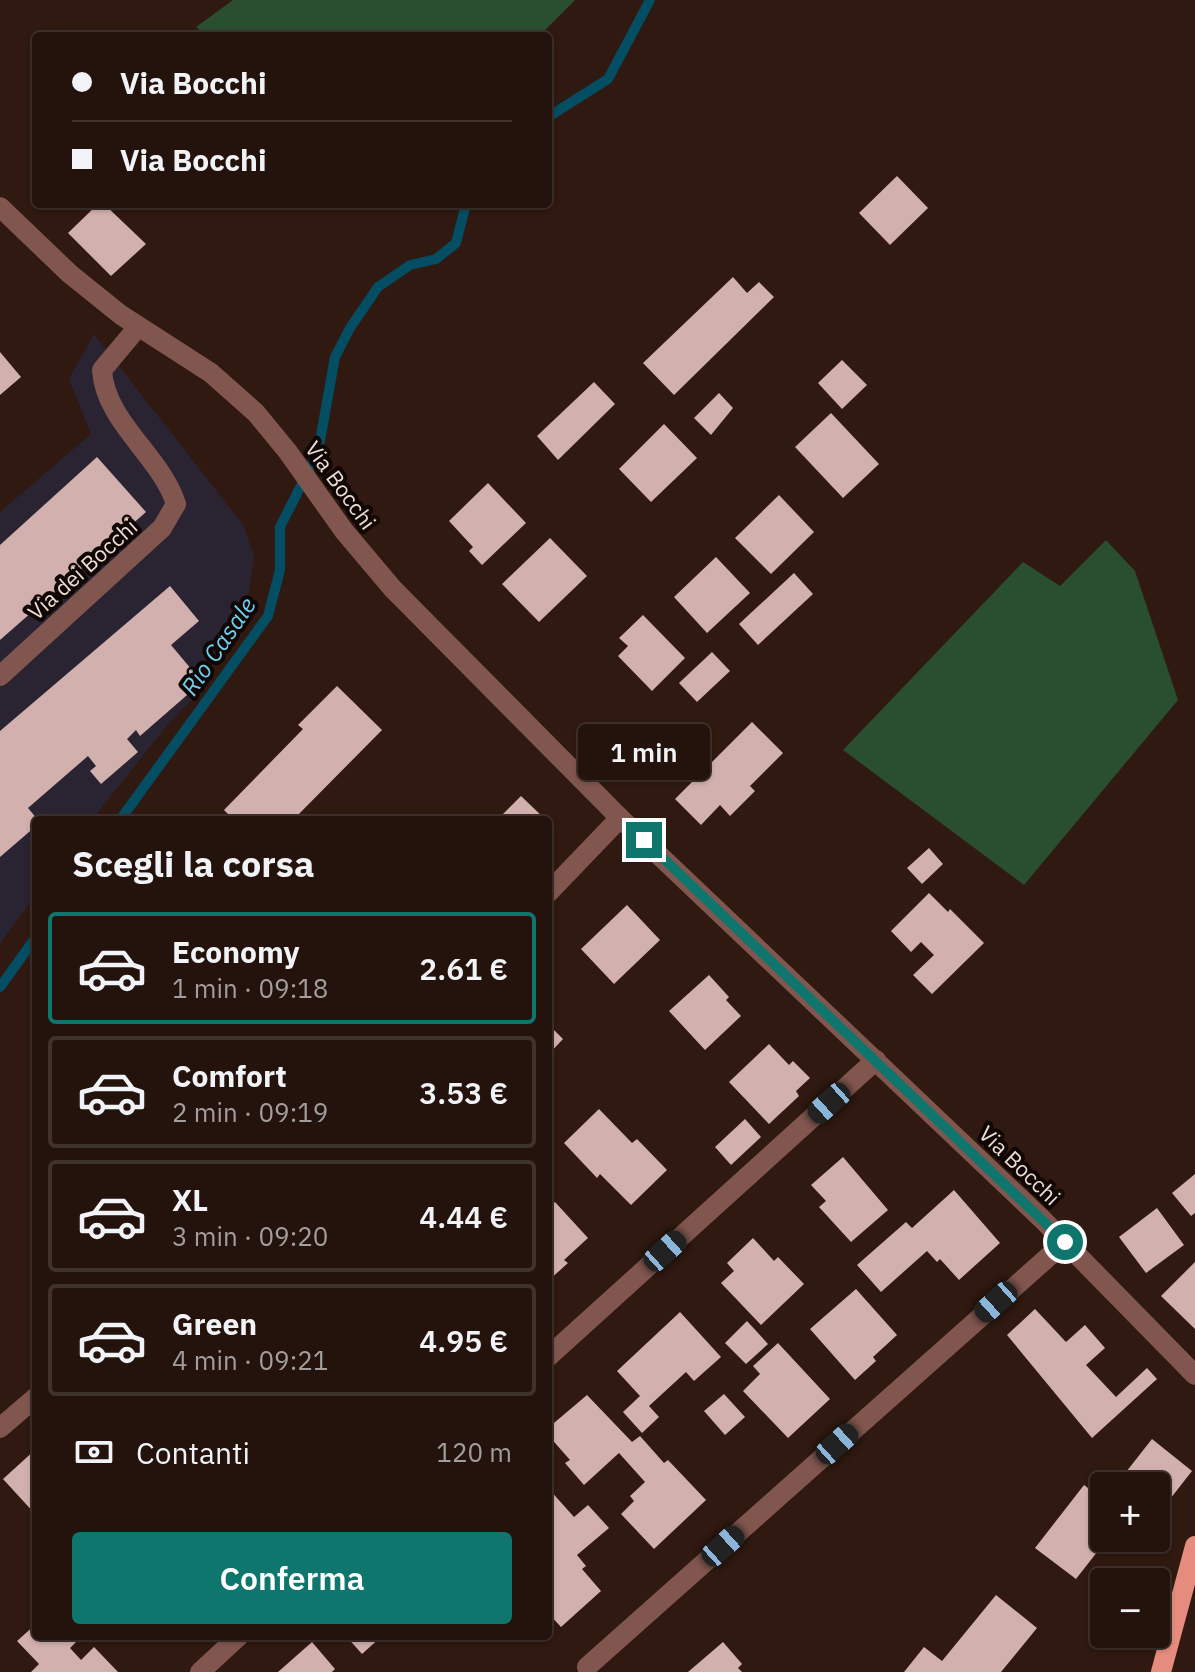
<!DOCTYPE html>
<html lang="it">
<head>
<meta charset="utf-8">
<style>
	body { margin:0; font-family:"IBM Plex Sans",sans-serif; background:#2b1c15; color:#f1f3f6; height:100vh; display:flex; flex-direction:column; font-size:30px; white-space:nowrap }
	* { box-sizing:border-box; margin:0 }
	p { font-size:26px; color:#a39e9d }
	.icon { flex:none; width:44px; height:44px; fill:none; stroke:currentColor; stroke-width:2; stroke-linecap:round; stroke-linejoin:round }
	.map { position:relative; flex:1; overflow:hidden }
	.sheet { position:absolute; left:32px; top:816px; width:520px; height:824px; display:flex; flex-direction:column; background:#23130c; border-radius:8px; box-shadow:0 2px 6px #0004,0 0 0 2px #40322d }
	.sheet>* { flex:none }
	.hud { position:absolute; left:32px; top:32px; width:520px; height:176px; border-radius:8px; box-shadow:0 2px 6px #0004,0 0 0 2px #40322d; display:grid; align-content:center; height:176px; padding:0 40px; background:#23130c }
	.buttons { position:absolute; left:1090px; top:1472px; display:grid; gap:16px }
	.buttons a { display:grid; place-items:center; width:80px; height:80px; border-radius:8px; background:#23130c; box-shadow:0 2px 6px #0004,0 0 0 2px #40322d; font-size:40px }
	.end { position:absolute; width:36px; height:36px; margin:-18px; border:10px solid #0f766e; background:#fff; box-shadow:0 0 0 4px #fff }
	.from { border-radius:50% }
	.bubble { position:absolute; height:56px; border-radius:8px; background:#23130c; box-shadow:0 2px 6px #0004,0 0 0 2px #40322d; font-size:26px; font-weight:600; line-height:56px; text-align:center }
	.car { position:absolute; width:24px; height:48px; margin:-24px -12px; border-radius:10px; box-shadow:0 0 6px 2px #0007; background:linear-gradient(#222 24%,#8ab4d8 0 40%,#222 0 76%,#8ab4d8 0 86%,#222 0) }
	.hud b { display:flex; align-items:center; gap:28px; height:76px; font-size:30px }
	.hud b+b { border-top:2px solid #40322d }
	.hud i { width:20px; height:20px; background:#f1f3f6 }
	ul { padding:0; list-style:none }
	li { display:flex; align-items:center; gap:24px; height:112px; margin:0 16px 12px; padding:0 24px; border:4px solid #40322d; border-radius:8px }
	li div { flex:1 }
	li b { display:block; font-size:30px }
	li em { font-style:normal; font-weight:600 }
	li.on { border-color:#0f766e }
	li>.icon { width:72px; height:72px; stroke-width:1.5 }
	h2 { padding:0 40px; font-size:36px; line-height:96px }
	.pay { display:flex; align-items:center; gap:20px; height:88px; padding:0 40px; font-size:30px }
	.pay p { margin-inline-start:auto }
	.primary-button { display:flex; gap:16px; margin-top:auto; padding:16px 40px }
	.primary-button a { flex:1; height:92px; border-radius:8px; background:#0f766e; color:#fff; font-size:32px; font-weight:600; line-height:92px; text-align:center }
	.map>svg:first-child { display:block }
	.industrial { fill:#2a2332 }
	.green { fill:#2a4e30 }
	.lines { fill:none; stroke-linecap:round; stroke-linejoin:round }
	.stream { stroke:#034e62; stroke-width:10 }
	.building { fill:#d2b0ae }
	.minor { stroke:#81564f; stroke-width:20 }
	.major { stroke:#e58c7e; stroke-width:20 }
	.route { stroke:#0f766e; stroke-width:10 }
	.labels { text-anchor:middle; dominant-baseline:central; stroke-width:8; stroke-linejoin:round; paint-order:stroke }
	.street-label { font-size:22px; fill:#edddd7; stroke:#100704 }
	.water-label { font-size:24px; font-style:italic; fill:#6fcff0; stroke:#100704 }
</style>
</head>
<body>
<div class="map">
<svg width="1195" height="1672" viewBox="0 0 1195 1672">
	<rect width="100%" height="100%" fill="#2f1910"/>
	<path class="industrial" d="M94,334L244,526L254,557L246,610L198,693L164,729L92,820H36V894L0,944V512L91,434L69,379Z"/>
	<g class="green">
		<path d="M233,0H575L539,36H206L196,27Z"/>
		<path d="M1106,540L1135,571L1178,700L1024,885L843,750L1023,562L1060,586Z"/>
	</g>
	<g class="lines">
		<g class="stream">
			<path d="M548,117L608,79L650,0"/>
			<path d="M120,820L268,616L280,570V527L318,452L335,357L350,328L378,287L410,265L436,259L456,243L466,204"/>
			<path d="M0,987L36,937"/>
		</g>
	</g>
	<g class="building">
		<path d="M897,176L928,208L890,245L859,213Z"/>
		<path d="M98,204H104L146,244L111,276L68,233Z"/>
		<path d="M733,277L747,293L759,282L774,297L674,395L643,363Z"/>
		<path d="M0,352L21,377L0,395Z"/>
		<path d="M842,360L867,385L842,409L818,383Z"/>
		<path d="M594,382L615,404L558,460L537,436Z"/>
		<path d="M719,393L733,408L711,435L694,418Z"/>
		<path d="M831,413L879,464L843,498L795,447Z"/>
		<path d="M664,424L697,458L651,502L619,469Z"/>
		<path d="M97,457L146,512L0,640V545Z"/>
		<path d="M488,483L526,523L482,565L469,551L473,547L449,521Z"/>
		<path d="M779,495L814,532L771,574L735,538Z"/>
		<path d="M550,538L587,576L539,622L502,584Z"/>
		<path d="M716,557L750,593L707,633L674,597Z"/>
		<path d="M794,573L813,594L758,645L739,624Z"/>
		<path d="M170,586L199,621L171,645L202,682L140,736L136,730L127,739L138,752L101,784L90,771L96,766L88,756L28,808L38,820H36V826L0,857V731Z"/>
		<path d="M643,615L685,658L652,691L618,656L628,646L619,638Z"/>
		<path d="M712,652L730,671L697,702L679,683Z"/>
		<path d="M337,686L382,730L293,820H234L224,810L303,729L298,725Z"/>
		<path d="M752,722L783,753L750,786L755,791L730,816L720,805L701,825L675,799Z"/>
		<path d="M521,796L546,820H497Z"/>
		<path d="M929,848L943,864L922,884L907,868Z"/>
		<path d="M929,893L948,912L950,909L984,943L932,994L913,975L934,955L921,942L911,952L891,931Z"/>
		<path d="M627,905L660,940L614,984L581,949Z"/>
		<path d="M709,975L729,997L726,1000L741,1016L705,1050L669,1011Z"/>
		<path d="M548,1024L563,1039L548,1055Z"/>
		<path d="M769,1044L789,1065L793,1061L810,1078L796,1091L799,1096L769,1124L729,1082Z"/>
		<path d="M599,1109L632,1143L637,1139L667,1170L631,1205L600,1174L597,1178L564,1143Z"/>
		<path d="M745,1119L761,1137L731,1165L715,1147Z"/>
		<path d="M843,1157L888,1210L851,1242L819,1207L826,1201L811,1185Z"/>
		<path d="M1195,1174V1213L1191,1216L1172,1193Z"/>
		<path d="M954,1190L1000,1243L959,1280L940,1259L937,1262L927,1251L881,1292L857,1265L906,1222L912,1228Z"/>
		<path d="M555,1202L588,1238L564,1260L568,1263L548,1281V1208Z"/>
		<path d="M1157,1208L1184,1245L1146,1273L1119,1237Z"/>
		<path d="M753,1238L774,1261L778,1257L804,1284L761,1325L721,1283L734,1271L727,1263Z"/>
		<path d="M1195,1262V1329L1161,1296Z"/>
		<path d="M856,1289L897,1335L873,1357L876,1361L855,1380L810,1329Z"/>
		<path d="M1035,1309L1066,1342L1085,1325L1105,1348L1086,1365L1116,1397L1147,1368L1157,1379L1092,1438L1007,1335Z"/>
		<path d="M680,1312L721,1357L694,1381L686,1372L649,1406L659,1417L642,1433L623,1412L640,1396L617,1371Z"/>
		<path d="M747,1321L768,1344L746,1364L725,1343Z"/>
		<path d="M778,1343L830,1399L788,1438L743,1391L760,1374L753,1366Z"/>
		<path d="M724,1394L745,1417L725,1435L704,1411Z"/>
		<path d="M587,1395L632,1442L640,1436L664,1463L668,1460L706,1500L654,1549L621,1514L634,1501L630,1496L645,1482L619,1453L584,1485L565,1463L570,1460L548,1435V1428Z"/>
		<path d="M1152,1439L1192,1471L1156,1517V1486H1115Z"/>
		<path d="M36,1449V1515L3,1479Z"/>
		<path d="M1084,1485L1104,1500V1538H1108L1076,1579L1035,1548Z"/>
		<path d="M548,1488L574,1517L588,1505L609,1528L577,1555L586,1566L582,1569L601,1591L561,1627L548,1613V1568L553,1563L548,1557Z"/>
		<path d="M996,1595L1037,1628L1001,1672H904L924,1647L942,1661Z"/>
		<path d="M36,1624V1636H82L70,1648L81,1660L94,1647L118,1672H31L39,1664L17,1641Z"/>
		<path d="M346,1636H382L362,1654Z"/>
		<path d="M312,1642L335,1669L332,1672H278Z"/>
		<path d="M723,1642L742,1664L738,1668L742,1672H688Z"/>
	</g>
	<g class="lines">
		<g class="minor">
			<path d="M0,207L70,274L121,315L211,373L256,413L288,452L344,531L393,589L620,818L1043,1220L1195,1375"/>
			<path d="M0,676L162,528L176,504C161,456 105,422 102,370L138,327"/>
			<path d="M548,893L620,818"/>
			<path d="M548,1357L876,1060"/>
			<path d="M0,1428L36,1397"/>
			<path d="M587,1667L1065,1242"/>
			<path d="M200,1672L239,1636"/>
		</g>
		<path class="major" d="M1161,1672L1195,1546"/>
	</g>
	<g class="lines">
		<path class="route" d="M644,840L1065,1242"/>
	</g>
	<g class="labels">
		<g class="street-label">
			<text transform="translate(341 485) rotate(54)">Via Bocchi</text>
			<text transform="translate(82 569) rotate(-42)">Via dei Bocchi</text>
			<text transform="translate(1020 1165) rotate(44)">Via Bocchi</text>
		</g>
		<g class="water-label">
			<text transform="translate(218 646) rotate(-56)">Rio Casale</text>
		</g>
	</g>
</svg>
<div class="buttons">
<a>+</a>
<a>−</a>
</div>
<i class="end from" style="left:1065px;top:1242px"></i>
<i class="end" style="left:644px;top:840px"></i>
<div class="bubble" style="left:578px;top:724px;width:132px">1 min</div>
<i class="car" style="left:829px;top:1103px;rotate:228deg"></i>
<i class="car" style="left:665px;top:1251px;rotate:48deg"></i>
<i class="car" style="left:996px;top:1302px;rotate:228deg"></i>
<i class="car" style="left:837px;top:1444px;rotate:48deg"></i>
<i class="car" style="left:723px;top:1546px;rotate:48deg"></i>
<div class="hud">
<b><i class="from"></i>Via Bocchi</b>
<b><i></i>Via Bocchi</b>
</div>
<section class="sheet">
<h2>Scegli la corsa</h2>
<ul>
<li class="on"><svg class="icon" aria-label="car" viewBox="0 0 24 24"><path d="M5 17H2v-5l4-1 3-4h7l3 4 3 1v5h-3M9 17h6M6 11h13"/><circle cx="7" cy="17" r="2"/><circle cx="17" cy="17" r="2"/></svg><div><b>Economy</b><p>1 min · 09:18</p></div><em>2.61 €</em></li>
<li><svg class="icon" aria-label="car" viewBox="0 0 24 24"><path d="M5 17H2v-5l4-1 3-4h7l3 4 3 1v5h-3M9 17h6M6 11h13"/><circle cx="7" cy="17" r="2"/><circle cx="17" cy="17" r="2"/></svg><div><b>Comfort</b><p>2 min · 09:19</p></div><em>3.53 €</em></li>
<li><svg class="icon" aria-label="car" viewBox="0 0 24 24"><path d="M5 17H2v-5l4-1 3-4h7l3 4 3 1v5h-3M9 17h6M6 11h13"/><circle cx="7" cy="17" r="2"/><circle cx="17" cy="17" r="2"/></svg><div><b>XL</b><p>3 min · 09:20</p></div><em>4.44 €</em></li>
<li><svg class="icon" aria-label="car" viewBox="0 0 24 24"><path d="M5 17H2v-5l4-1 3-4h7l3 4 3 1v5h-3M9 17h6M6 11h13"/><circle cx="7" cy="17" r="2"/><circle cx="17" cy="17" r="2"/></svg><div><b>Green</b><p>4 min · 09:21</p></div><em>4.95 €</em></li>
</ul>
<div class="pay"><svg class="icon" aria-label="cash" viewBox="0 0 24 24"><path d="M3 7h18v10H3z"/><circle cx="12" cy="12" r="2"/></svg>Contanti<p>120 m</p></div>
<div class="primary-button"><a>Conferma</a></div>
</section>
</div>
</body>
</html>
